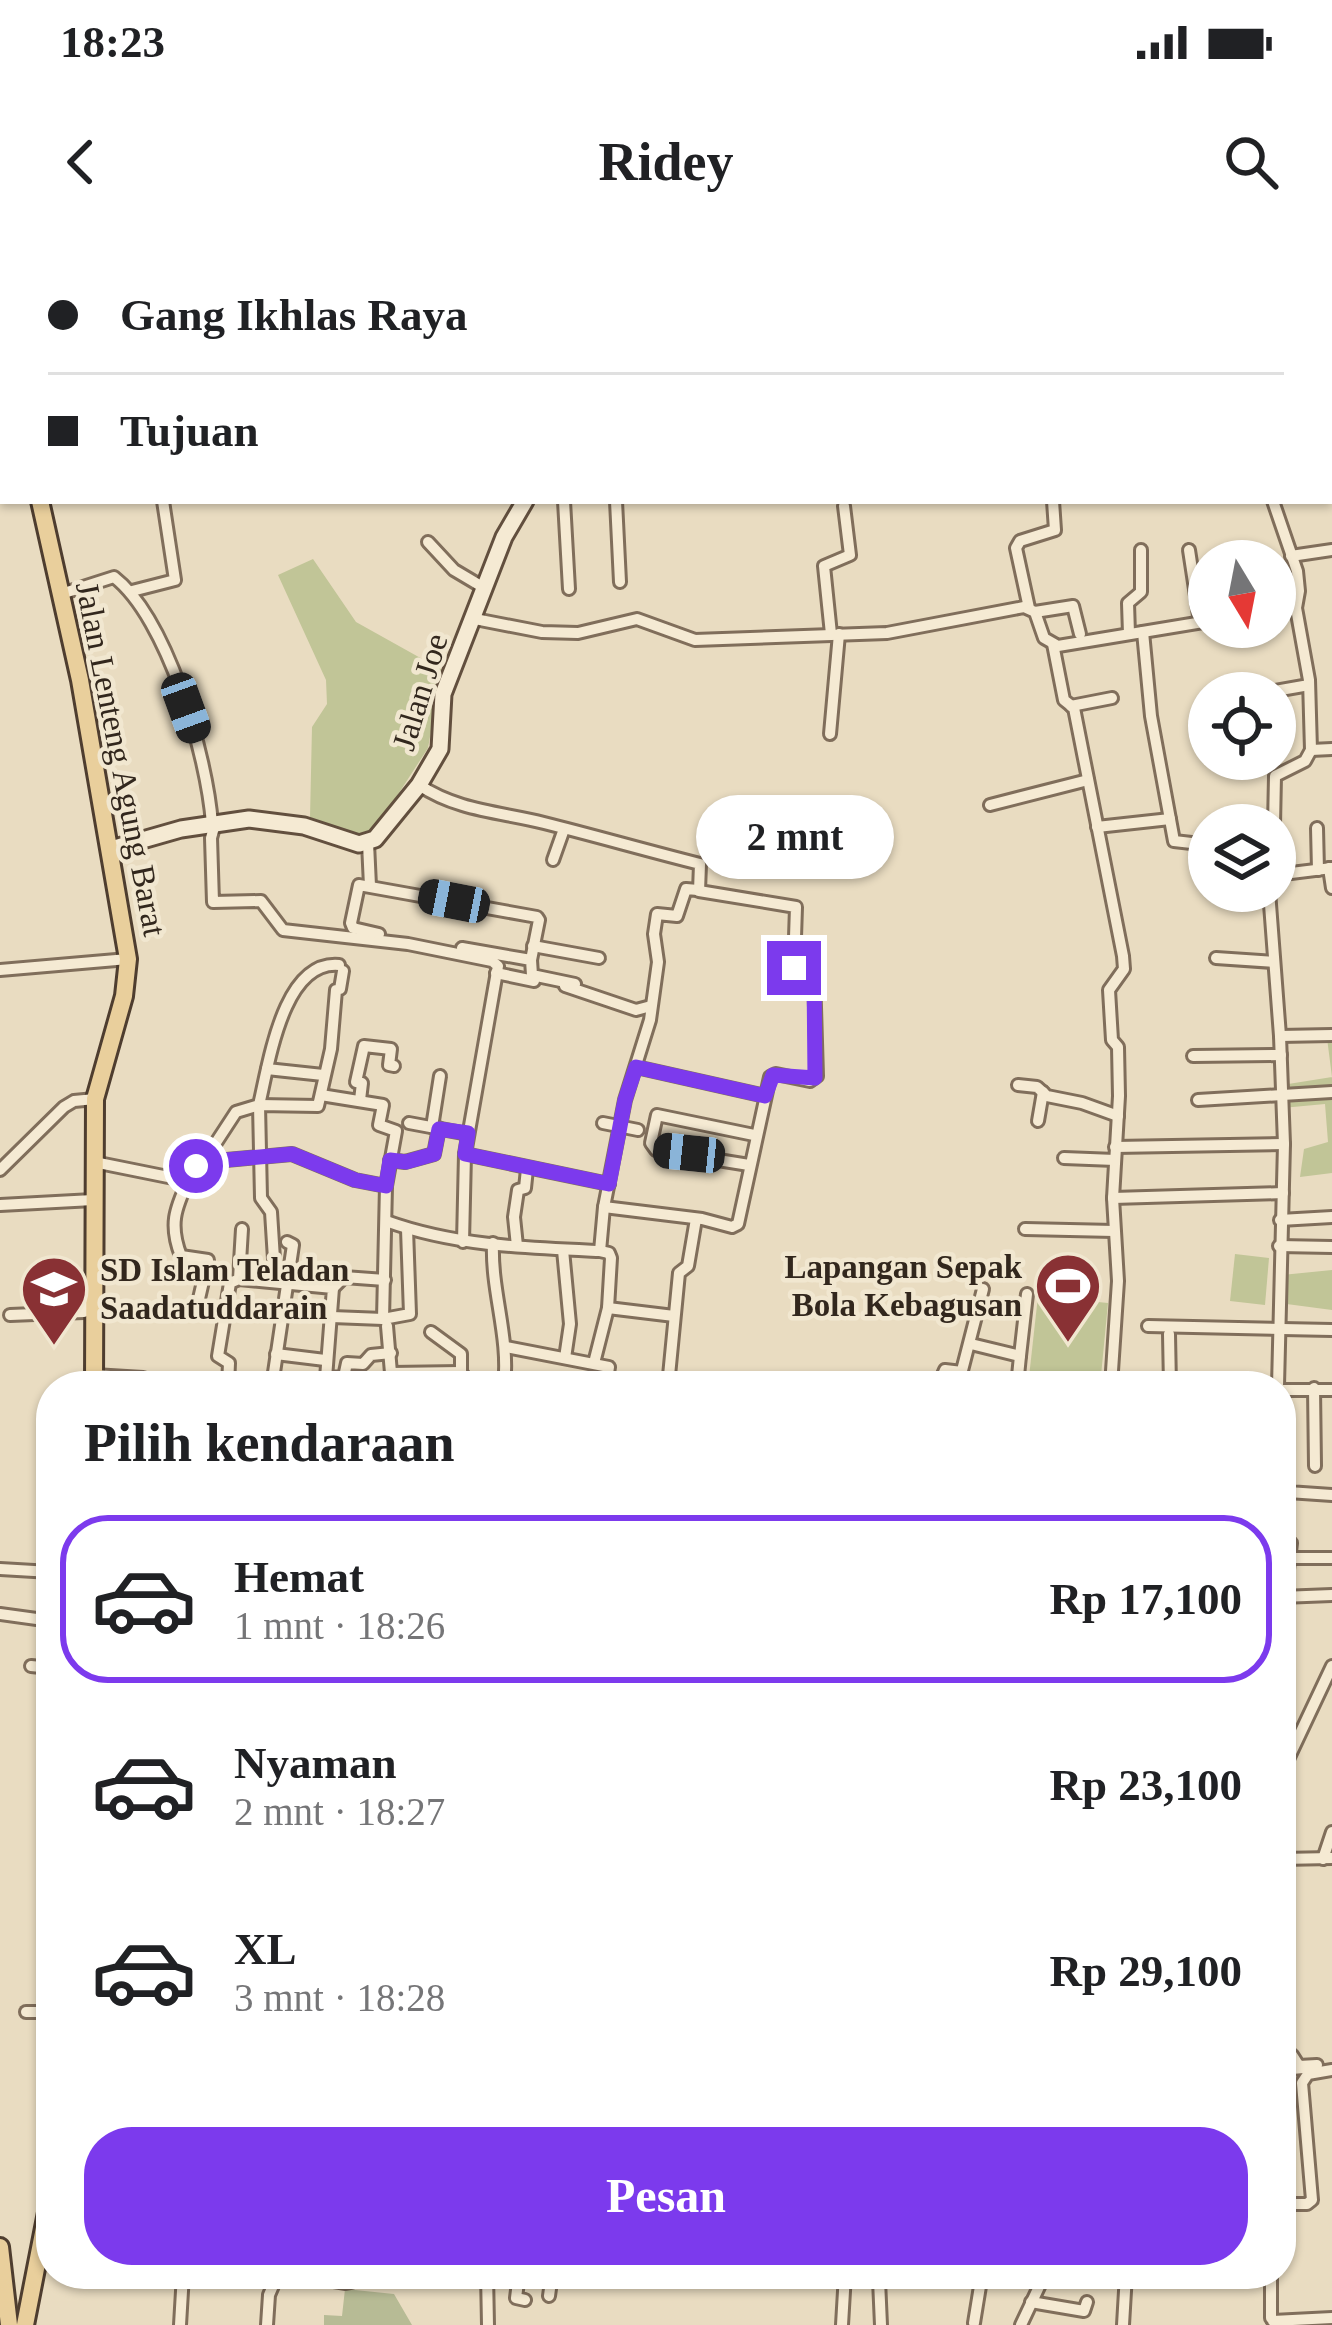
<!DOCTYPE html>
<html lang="id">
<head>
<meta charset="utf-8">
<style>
	body { margin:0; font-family:Georgia,serif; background:#f2f2f2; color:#202124; height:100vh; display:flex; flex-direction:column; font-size:45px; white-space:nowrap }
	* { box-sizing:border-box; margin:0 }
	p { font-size:39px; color:#757577 }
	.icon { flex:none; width:66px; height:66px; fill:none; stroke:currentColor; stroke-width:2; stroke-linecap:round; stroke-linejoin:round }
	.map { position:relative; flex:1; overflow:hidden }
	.panel { position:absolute; left:36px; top:1131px; width:1260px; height:918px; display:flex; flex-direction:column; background:#fff; border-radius:48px; box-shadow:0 3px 9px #0004 }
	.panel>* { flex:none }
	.guide { position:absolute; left:0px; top:0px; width:1332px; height:264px; box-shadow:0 3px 9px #0004; display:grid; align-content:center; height:264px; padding:0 48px; background:#fff }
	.needle { width:78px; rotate:170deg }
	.buttons { position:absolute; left:1188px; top:300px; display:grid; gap:24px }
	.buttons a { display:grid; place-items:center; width:108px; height:108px; border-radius:50%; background:#fff; box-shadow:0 3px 9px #0004; font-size:60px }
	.end { position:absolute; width:54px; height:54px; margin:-27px; border:15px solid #7c3aed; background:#fff; box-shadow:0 0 0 6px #fff }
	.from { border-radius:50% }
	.bubble { position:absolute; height:84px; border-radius:42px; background:#fff; box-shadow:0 3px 9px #0004; font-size:39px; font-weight:800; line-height:84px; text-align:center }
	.car { position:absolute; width:36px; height:72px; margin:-36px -18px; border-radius:15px; box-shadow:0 0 9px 3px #0007; background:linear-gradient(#222 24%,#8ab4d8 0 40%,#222 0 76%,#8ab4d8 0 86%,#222 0) }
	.guide b { display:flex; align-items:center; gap:42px; height:114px; font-size:45px }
	.guide b+b { border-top:3px solid #e0e0e0 }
	.guide i { width:30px; height:30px; background:#202124 }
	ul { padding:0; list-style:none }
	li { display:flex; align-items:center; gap:36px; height:168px; margin:0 24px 18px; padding:0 24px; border:6px solid transparent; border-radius:48px }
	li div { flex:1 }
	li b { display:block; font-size:45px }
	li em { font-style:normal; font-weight:800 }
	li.on { border-color:#7c3aed }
	li>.icon { width:108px; height:108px; stroke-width:1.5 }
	h2 { padding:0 48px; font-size:54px; line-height:144px }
	.button { display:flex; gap:24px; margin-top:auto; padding:24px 48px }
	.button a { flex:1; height:138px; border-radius:48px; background:#7c3aed; color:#fff; font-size:48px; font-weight:800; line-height:138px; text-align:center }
	.status { display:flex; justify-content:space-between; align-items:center; height:84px; padding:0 60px; background:#fff; direction:ltr }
	.status svg { height:33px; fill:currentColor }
	header { display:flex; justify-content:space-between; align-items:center; height:156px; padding:0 48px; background:#fff; font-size:54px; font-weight:800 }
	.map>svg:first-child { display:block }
	.green { fill:#c1c597 }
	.cemetery { fill:#b7bb95 }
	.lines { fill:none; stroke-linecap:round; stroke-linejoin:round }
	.street-casing { stroke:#806e5b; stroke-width:16 }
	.secondary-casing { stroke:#624f3e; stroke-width:21 }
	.primary-casing { stroke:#4e3d2f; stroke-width:22 }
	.street { stroke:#f5ead3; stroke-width:10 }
	.secondary { stroke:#f5ead3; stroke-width:15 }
	.primary { stroke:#e9cf9c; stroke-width:16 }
	.route { stroke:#7c3aed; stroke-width:15 }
	.labels { text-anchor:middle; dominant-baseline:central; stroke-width:9; stroke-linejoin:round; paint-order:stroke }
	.street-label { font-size:33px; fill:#32271d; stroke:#f1e7d0 }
	.poi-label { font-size:33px; font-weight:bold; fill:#32271d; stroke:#f1e7d0; text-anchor:end }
</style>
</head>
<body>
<div class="status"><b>18:23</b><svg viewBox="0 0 49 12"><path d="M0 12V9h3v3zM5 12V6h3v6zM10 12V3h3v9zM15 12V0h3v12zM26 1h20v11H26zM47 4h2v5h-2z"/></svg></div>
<header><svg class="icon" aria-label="back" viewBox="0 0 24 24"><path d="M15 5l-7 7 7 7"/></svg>Ridey<svg class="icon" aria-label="search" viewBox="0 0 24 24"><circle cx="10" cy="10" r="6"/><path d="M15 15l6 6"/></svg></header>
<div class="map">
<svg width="1332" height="2085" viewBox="0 0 1332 2085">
	<rect width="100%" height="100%" fill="#e9dcc1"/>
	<g class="green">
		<path d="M313,319L356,382L442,430L428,508L375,590L362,596L310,578L312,487L327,464L326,440L278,335Z"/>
		<path d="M1332,797V933L1300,937L1304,909L1328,902L1325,864L1282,868V845L1332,837L1327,798Z"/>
		<path d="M1235,1014L1269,1018L1265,1065L1230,1061Z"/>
		<path d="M1332,1030V1070L1279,1063L1282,1035Z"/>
		<path d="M1038,1056L1108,1063L1100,1146H1028Z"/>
	</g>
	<path class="cemetery" d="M345,2049L394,2054L412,2085H324V2075L342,2076Z"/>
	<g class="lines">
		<g class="street-casing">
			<g id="street">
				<path d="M150,0L151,3"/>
				<path d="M388,0L393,3"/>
				<path d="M535,0L540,3"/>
				<path d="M1199,0V3"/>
				<path d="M1329,0L1332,14"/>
				<path d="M473,3L475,0"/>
				<path d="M564,261L569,349"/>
				<path d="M616,261L620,342"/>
				<path d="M1273,261L1297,331L1299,351L1296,368L1309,440L1311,510L1305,521L1275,536L1274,585"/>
				<path d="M428,302L454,330L486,349"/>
				<path d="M1189,310L1200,382"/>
				<path d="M1291,316L1332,310"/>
				<path d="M132,351L175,340L163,261"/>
				<path d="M61,354L114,337C167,378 207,515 212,584"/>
				<path d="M1029,368L1016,308L1020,301L1055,290L1053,261"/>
				<path d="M1275,371L1296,368"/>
				<path d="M1035,372L1073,366L1080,394"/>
				<path d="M475,379L542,392L578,393L637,379L695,400L887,393L1024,367L1035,372L1044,398L1058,406L1209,381"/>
				<path d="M1143,392L1151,476L1174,601L1209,605"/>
				<path d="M831,394L824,326L850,315L844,266"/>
				<path d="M1129,394L1128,363L1141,352V310"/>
				<path d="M1053,404L1064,460L1074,468L1123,716L1124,729L1109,750L1112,800L1118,807L1119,856L1113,958L1118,1041L1111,1146"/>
				<path d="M1264,453L1309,445"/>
				<path d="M1206,464L1209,463"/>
				<path d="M1071,466L1112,458"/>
				<path d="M830,494L839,394"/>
				<path d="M1311,510L1332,509"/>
				<path d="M419,545C458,571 501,572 544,583C596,596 648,611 700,624L699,651L796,667L794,728L814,733L817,836L810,841L776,834L770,837L738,984L732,987L702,979L604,967"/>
				<path d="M990,565L1088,540"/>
				<path d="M215,584L211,598L213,662L261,661L283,690L408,704L492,721L498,726L465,914L463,1002"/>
				<path d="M1097,587L1170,579"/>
				<path d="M1317,588L1318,630"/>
				<path d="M368,603L370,646"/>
				<path d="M553,620L564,589"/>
				<path d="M1329,628L1332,648"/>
				<path d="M1275,635L1332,628"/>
				<path d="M1206,640H1209"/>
				<path d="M1269,651L1280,796L1284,904L1278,1146"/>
				<path d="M379,694L353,688L351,683L359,645L537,677L539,680L531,720"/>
				<path d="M533,706L599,718"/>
				<path d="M462,708L531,720L532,735L575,744"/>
				<path d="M1216,718L1274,722"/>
				<path d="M0,730L128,719"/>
				<path d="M496,733L534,741"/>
				<path d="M565,746L636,770L651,766"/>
				<path d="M1280,796L1332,795"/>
				<path d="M1193,816L1281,815"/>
				<path d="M636,827L765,856"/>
				<path d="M267,829L323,835"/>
				<path d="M1018,845L1037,847L1047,856L1082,863L1118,876"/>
				<path d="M321,855L383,865L379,885L396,891L386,946"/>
				<path d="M360,860L362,843L356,842L364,806L391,809L389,825L394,826"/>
				<path d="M1198,860L1332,852"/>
				<path d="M1038,881L1043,852"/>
				<path d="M409,883L468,894"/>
				<path d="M603,883L638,890"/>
				<path d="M432,887L440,836"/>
				<path d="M1115,907L1284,904"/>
				<path d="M465,914L609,944"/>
				<path d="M1064,918L1115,920"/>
				<path d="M390,920L405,922L434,914L439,888"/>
				<path d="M204,921L236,872L259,865C269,823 283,720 339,725"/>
				<path d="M94,922L188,941L204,922L292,914L355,940L386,946L383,1079"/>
				<path d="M749,925L656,910L651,903L657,875L754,895"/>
				<path d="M0,930L64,867L74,861L95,859"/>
				<path d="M188,941C175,969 169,985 181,1016L208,1020L198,1063"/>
				<path d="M1113,958L1283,953"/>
				<path d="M0,965L93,960"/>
				<path d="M1280,980L1332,977"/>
				<path d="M386,981C455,1006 527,1008 600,1011"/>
				<path d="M1025,989L1114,991"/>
				<path d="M517,1006L514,977L518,950L525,948L527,929"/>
				<path d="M1279,1006L1332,1007"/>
				<path d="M563,1010L570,1084L565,1118"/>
				<path d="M600,1011L604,967L625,860L650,780L658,722L654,694L657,674L677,676L686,649L698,650"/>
				<path d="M274,1019L271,972L261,958L259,865L318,866L331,809L336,750L340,749L343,731"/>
				<path d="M239,1039L333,1048L326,1138L344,1137L347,1123L363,1124L371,1115L391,1113"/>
				<path d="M333,1048L344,1037L385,1040"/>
				<path d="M608,1068L674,1076"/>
				<path d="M10,1075L84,1072L88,1048"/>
				<path d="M332,1077L383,1079L410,1074L407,989"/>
				<path d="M387,1086L391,1133L461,1132"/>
				<path d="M1148,1086L1332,1090"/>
				<path d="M431,1092L461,1114V1132L469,1144L504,1146C510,1097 491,1052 493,1003"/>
				<path d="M1169,1094L1170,1146"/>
				<path d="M971,1104L1020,1116L1017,1146"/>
				<path d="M506,1107L609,1127L606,1146"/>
				<path d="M276,1114L325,1120"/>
				<path d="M1020,1116L1027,1054"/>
				<path d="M594,1123L608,1068L611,1018L609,1013L600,1011"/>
				<path d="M94,1135L143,1138"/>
				<path d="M228,1146L229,1123L218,1116L230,1043L239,1039L242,989"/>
				<path d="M272,1146L293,1005L287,1002"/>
				<path d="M668,1146L679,1033L688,1026L696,979"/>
				<path d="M938,1146L945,1130L962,1132"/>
				<path d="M958,1146L983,1049"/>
				<path d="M1314,1148L1315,1226"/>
				<path d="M1281,1150H1332"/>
				<path d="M1281,1186L1287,1193L1288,1252L1332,1255"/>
				<path d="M1288,1318H1332"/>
				<path d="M0,1329L51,1332"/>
				<path d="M1285,1356L1291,1303L1283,1296L1288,1252"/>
				<path d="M1281,1357L1332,1355"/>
				<path d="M0,1374L51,1381"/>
				<path d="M31,1426L51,1428"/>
				<path d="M1281,1534L1332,1426"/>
				<path d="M1281,1619L1332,1618"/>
				<path d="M1323,1619L1332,1592"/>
				<path d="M26,1772H51"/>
				<path d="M1281,1813L1292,1815L1299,1826L1317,1825"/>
				<path d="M1281,1830L1303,1828"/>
				<path d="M1281,1964H1307L1312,1960L1302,1843L1308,1834L1332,1830"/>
				<path d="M290,2034L346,2043L351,2042L353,2034"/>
				<path d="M376,2034V2035"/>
				<path d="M487,2034L488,2085"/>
				<path d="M519,2034L516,2058L525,2060"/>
				<path d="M879,2040L881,2085"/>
				<path d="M549,2056L552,2034"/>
				<path d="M1031,2062L1084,2071L1087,2062"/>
				<path d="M1271,2078V2034"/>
				<path d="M1273,2081L1332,2078"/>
				<path d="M974,2083L982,2034"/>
				<path d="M180,2085L183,2034"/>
				<path d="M267,2085L269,2055L278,2034"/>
				<path d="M842,2085L845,2034"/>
				<path d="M1021,2085L1045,2034"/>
				<path d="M1123,2085L1126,2034"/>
			</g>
		</g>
		<g class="secondary-casing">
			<g id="secondary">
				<path d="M635,3L637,0"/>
				<path d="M977,3L987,0"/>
				<path d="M111,609L181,589L249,579L304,586L359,604L375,599L419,545L440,509L443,454L504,297L525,261"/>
			</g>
		</g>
		<g class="primary-casing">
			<g id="primary">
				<path d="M11,3L12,0"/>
				<path d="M37,3L38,0"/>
				<path d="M0,56L3,46"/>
				<path d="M0,94L3,86"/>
				<path d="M3,118V151"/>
				<path d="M0,165L3,168"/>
				<path d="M40,261L80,440L128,719L124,756L95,859L94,1146"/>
				<path d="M0,2007L9,2085"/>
				<path d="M25,2085L51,1952"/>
			</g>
		</g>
		<use href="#street" class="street"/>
		<use href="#secondary" class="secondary"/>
		<use href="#primary" class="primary"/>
	</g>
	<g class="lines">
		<path class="route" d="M196,926L204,922L292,914L355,940L386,946L390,920L406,922L434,914L439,889L468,893L465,914L609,944L625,860L636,827L765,856L773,835L815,838L814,733L794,728"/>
	</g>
	<defs>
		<g id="stadium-pin" transform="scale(3.45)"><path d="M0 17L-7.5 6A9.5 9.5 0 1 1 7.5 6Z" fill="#893134" stroke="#f1e7d0"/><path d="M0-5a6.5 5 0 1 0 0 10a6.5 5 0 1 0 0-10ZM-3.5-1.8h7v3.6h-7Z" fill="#fff"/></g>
		<g id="school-pin" transform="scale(3.45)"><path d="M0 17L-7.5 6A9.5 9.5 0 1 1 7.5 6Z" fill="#893134" stroke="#f1e7d0"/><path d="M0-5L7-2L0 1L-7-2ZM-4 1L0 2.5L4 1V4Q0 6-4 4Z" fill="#fff"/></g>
	</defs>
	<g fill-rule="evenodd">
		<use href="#stadium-pin" x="1068" y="1046"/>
		<use href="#school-pin" x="54" y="1049"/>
	</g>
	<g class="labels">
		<g class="street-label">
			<text transform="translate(420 452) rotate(-73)">Jalan Joe</text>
			<text transform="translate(121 519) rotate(79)">Jalan Lenteng Agung Barat</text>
		</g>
		<g class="poi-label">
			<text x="1022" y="1027">Lapangan Sepak<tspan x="1022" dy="38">Bola Kebagusan</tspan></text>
			<text x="100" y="1030" text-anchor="start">SD Islam Teladan<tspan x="100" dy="38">Saadatuddarain</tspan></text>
		</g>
	</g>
</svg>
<div class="buttons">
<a><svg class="needle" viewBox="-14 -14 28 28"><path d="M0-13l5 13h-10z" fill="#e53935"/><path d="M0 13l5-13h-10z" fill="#757577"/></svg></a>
<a><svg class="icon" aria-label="locate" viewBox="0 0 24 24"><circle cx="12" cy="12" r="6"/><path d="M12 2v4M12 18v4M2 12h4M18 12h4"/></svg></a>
<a><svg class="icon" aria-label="layers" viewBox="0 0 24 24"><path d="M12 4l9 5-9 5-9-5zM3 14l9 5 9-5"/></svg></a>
</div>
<i class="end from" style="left:196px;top:926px"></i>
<i class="end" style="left:794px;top:728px"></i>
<div class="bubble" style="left:696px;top:555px;width:198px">2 mnt</div>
<i class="car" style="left:186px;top:468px;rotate:160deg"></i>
<i class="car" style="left:454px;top:661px;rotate:281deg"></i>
<i class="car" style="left:689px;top:913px;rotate:276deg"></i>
<div class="guide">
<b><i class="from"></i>Gang Ikhlas Raya</b>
<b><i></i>Tujuan</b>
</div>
<section class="panel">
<h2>Pilih kendaraan</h2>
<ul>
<li class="on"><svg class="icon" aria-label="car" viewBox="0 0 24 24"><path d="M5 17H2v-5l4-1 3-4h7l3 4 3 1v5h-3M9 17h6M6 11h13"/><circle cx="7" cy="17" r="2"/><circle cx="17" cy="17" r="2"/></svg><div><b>Hemat</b><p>1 mnt · 18:26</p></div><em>Rp 17,100</em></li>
<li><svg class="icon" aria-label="car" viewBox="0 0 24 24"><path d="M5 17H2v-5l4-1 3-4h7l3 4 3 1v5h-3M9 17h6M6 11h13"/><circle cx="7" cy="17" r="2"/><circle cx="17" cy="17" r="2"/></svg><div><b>Nyaman</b><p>2 mnt · 18:27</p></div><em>Rp 23,100</em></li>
<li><svg class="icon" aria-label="car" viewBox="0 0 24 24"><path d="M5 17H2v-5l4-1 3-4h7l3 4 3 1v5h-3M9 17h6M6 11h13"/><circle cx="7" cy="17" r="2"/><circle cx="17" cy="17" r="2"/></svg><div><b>XL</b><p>3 mnt · 18:28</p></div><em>Rp 29,100</em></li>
</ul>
<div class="button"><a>Pesan</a></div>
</section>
</div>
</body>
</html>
